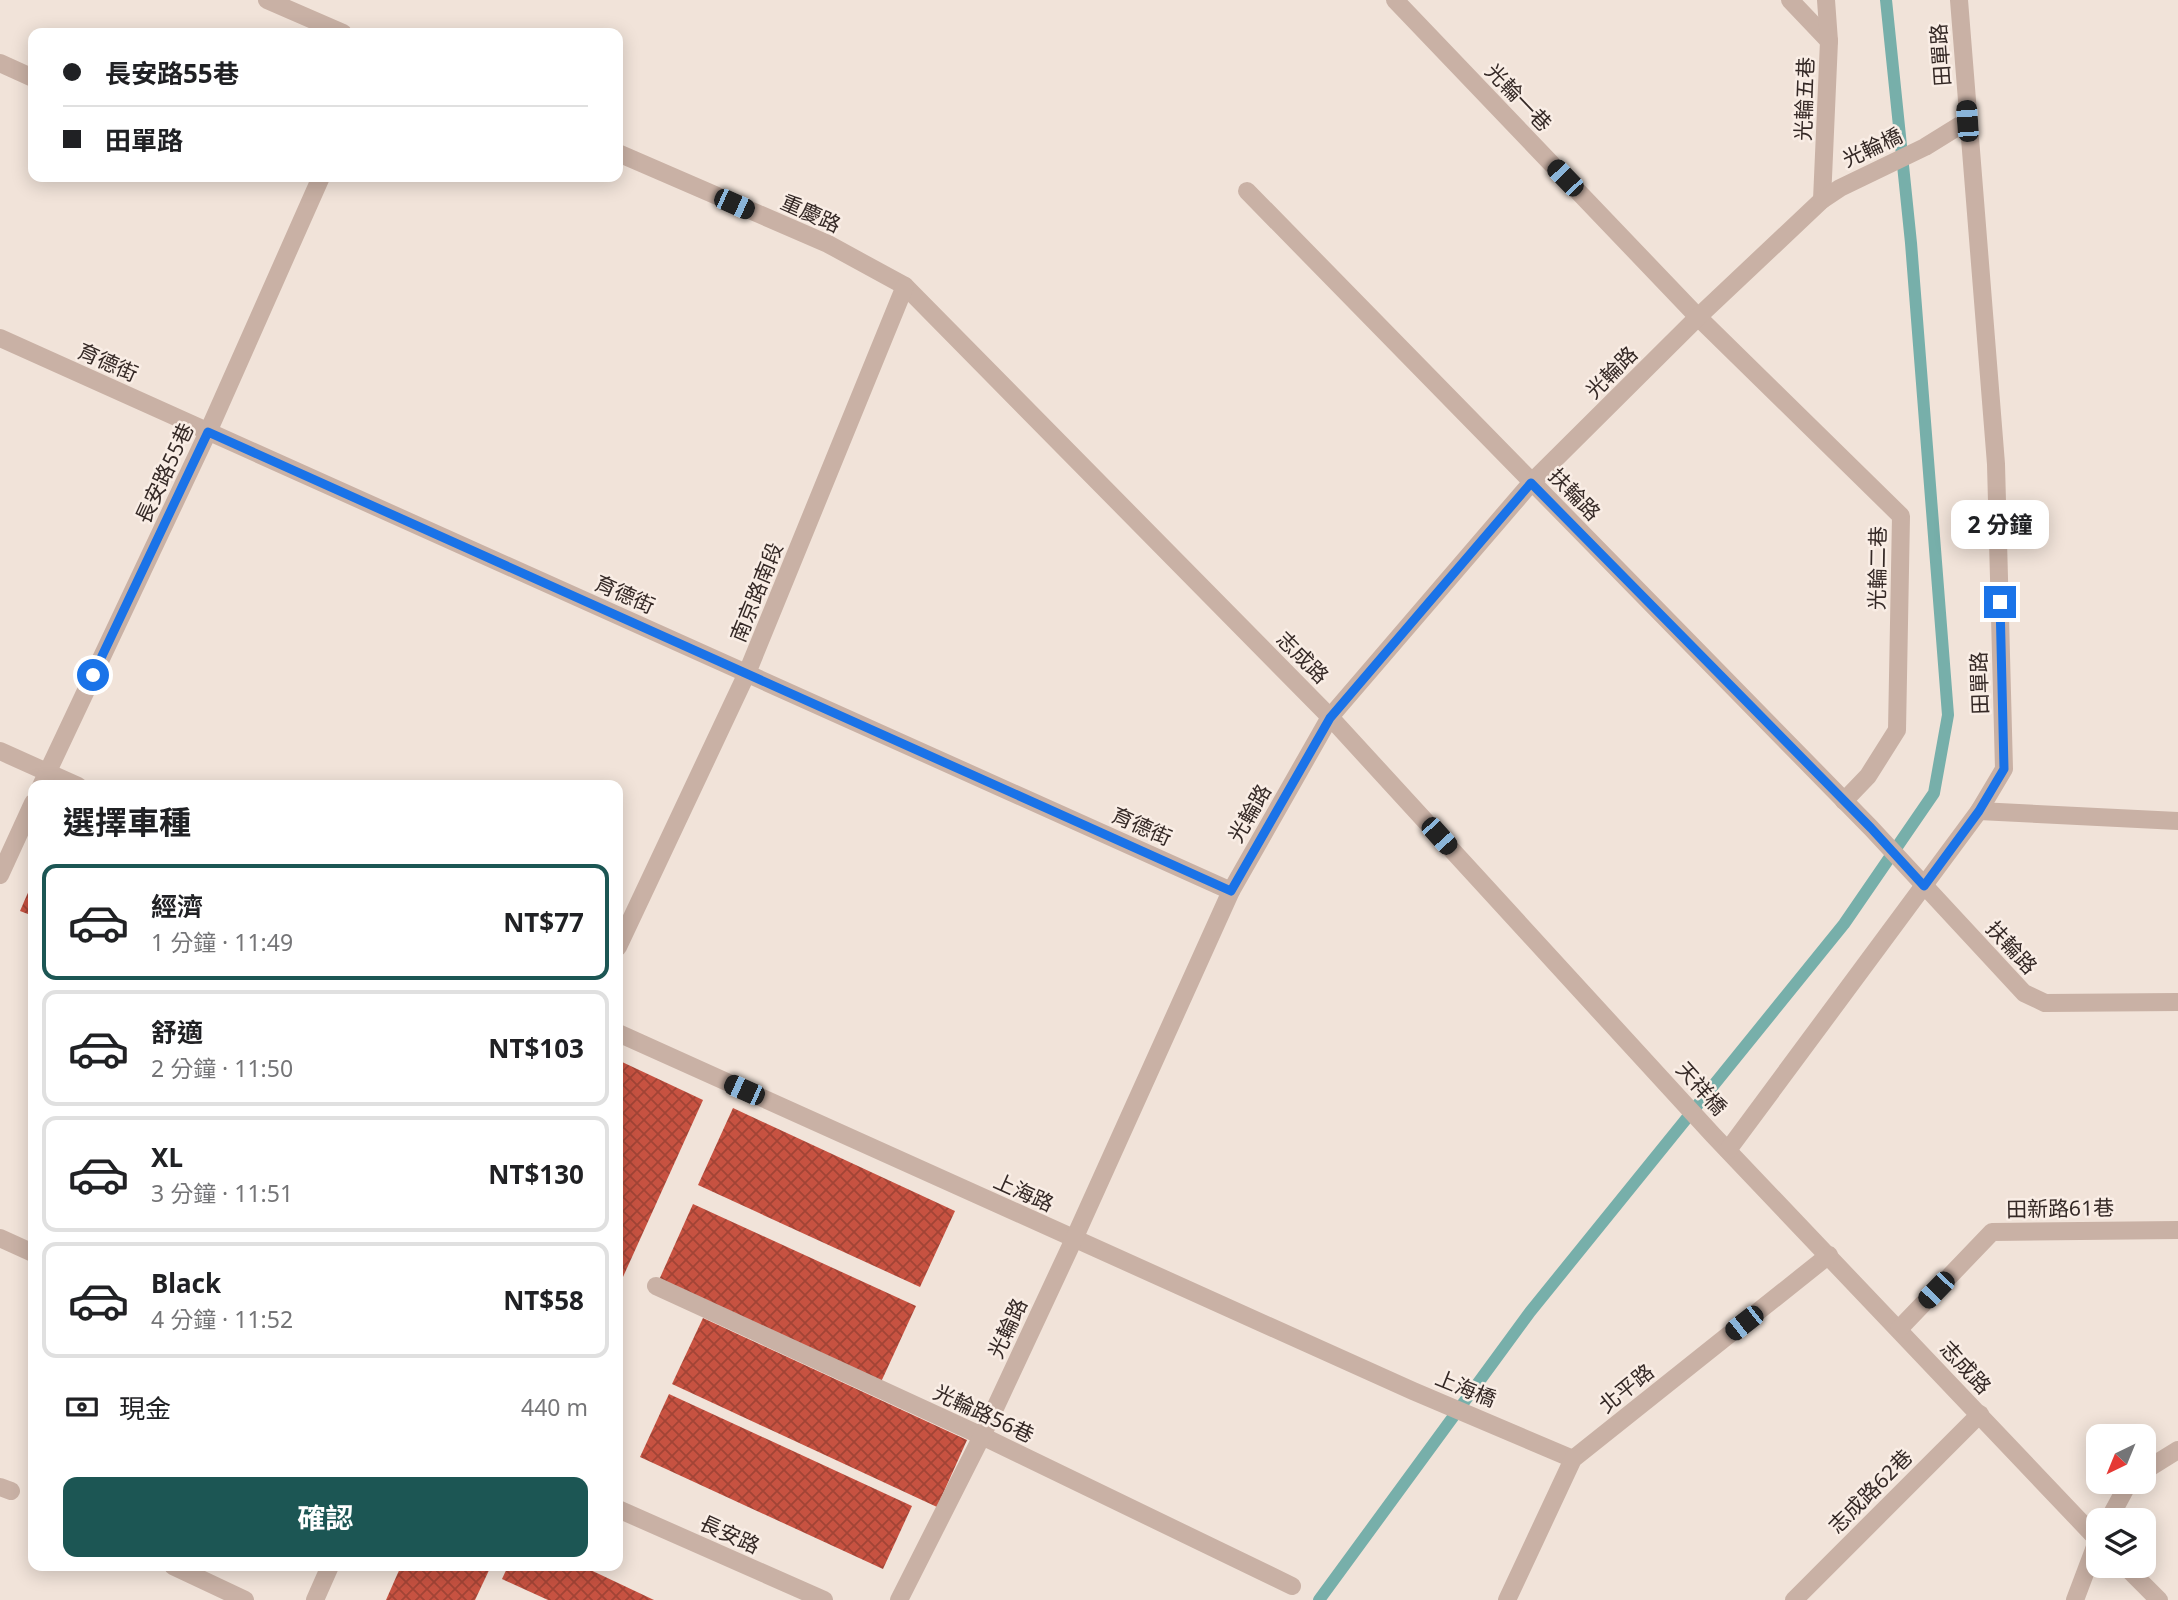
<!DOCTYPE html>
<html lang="zh-TW">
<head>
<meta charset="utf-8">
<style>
	body { margin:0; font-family:"Noto Sans","Noto Sans TC",sans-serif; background:#f6f6f6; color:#202124; height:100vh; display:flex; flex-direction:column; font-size:26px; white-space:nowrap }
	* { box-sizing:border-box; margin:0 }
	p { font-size:23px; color:#757577 }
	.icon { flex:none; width:38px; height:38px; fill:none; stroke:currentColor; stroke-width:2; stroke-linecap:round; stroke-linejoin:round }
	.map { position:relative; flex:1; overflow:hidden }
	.details { position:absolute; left:28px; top:780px; width:595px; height:791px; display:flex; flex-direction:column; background:#fff; border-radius:14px; box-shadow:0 4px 18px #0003 }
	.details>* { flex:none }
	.hud { position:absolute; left:28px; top:28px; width:595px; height:154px; border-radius:14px; box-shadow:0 4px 18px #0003; display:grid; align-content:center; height:154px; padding:0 35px; background:#fff }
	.needle { width:46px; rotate:223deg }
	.controls { position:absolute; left:2086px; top:1424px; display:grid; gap:14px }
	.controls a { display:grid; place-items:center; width:70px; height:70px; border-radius:14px; background:#fff; box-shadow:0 4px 18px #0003; font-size:35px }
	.end { position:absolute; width:32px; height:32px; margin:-16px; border:9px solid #1a73e8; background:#fff; box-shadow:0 0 0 4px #fff }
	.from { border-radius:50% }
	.bubble { position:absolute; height:49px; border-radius:14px; background:#fff; box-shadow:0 4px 18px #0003; font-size:23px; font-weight:700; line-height:49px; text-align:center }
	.car { position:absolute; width:21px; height:42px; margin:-21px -10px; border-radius:9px; box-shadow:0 0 5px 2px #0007; background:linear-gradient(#222 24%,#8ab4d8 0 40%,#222 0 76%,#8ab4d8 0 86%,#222 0) }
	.hud b { display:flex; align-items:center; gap:24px; height:66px; font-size:26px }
	.hud b+b { border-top:2px solid #e0e0e0 }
	.hud i { width:18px; height:18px; background:#202124 }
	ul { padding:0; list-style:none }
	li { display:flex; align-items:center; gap:21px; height:116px; margin:0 14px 10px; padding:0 21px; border:4px solid #e0e0e0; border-radius:14px }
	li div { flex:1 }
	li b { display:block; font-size:26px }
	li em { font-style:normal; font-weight:700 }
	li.selected { border-color:#1c5654 }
	li>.icon { width:63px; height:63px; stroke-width:1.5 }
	h2 { padding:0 35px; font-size:32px; line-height:84px }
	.pay { display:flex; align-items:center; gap:18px; height:77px; padding:0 35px; font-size:26px }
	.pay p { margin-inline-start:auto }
	.button { display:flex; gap:14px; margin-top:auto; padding:14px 35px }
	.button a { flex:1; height:80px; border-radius:14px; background:#1c5654; color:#fff; font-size:28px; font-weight:700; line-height:80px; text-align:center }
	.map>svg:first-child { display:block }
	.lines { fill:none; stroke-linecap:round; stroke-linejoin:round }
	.stream { stroke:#77afaa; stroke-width:12 }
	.building { fill:url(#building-cross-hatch) }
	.minor { stroke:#c9b1a5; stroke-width:18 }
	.route { stroke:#1a73e8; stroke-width:9 }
	.labels { text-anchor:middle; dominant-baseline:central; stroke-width:5; stroke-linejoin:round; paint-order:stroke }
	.street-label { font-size:21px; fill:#352926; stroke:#f9ede5 }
</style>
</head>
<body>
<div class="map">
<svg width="2178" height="1600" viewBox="0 0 2178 1600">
	<defs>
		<pattern id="building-cross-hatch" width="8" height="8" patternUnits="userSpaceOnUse" patternTransform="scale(1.75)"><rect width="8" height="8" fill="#c75241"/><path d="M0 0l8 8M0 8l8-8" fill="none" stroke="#a24436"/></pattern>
	</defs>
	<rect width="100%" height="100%" fill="#f1e3d9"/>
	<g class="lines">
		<path class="stream" d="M1319,1600L1530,1312L1844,924L1934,793L1948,715L1911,243L1886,0"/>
	</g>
	<g class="building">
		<path d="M33,881V916L20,911Z"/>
		<path d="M620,1061L703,1100L618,1288V1062Z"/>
		<path d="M733,1108L955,1211L920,1287L698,1185Z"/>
		<path d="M693,1204L916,1306L881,1382L659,1280Z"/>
		<path d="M703,1318L967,1440L937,1507L672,1384Z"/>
		<path d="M669,1394L912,1506L883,1569L640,1457Z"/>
		<path d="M401,1566H491L475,1600H386Z"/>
		<path d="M508,1566H582L654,1600H548L502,1579Z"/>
	</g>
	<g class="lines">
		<g class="minor">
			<path d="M267,0L343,33"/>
			<path d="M1395,0L1698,317L1901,516L1897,730L1868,776L1844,801"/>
			<path d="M1790,0L1829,41"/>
			<path d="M0,63L33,78"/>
			<path d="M618,153L828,244L905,286L1330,717L1713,1135L2098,1540"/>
			<path d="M1247,191L1871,828L2024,993L2045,1003L2178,1002"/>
			<path d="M1822,200L1829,41L1826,0"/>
			<path d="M0,338L1231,891"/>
			<path d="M0,751L78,786"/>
			<path d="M41,786L208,432L321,177"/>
			<path d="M1979,811L2178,821"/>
			<path d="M0,875L33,803"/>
			<path d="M618,947L747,673L905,286"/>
			<path d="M618,1033L1413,1391L1573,1459"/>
			<path d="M1728,1150L1979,811L2004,769L1996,464L1959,0"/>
			<path d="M0,1238L33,1253"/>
			<path d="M656,1286L982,1436L1292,1586"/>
			<path d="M1899,1329L1992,1232L2178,1230"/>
			<path d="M2144,1471L2178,1450"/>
			<path d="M0,1487L11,1491"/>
			<path d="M618,1509L824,1600"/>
			<path d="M2108,1521L2129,1482"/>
			<path d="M173,1566L245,1600"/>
			<path d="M2125,1566L2159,1600"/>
			<path d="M315,1600L330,1566"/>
			<path d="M899,1600L982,1436L1074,1239L1231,891L1330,717L1531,483L1698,317L1822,200L1840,188L1925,147L1967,121"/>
			<path d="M1507,1600L1573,1459L1829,1255"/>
			<path d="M1794,1600L1980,1414"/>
			<path d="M2075,1600L2098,1539"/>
		</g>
	</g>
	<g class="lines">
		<path class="route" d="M93,675L208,432L1231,891L1330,718L1531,483L1871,828L1924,886L1979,811L2004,769L2000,602"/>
	</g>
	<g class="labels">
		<g class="street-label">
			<text transform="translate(1940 55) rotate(-94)">田單路</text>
			<text transform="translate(1519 97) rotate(46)">光輪一巷</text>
			<text transform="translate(1804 99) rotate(-88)">光輪五巷</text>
			<text transform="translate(1872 147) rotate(-25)">光輪橋</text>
			<text transform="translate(811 213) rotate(24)">重慶路</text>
			<text transform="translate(108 362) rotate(24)">育德街</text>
			<text transform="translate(1611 372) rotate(-45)">光輪路</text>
			<text transform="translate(164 473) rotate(-65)">長安路55巷</text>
			<text transform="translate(1575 494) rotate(46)">扶輪路</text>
			<text transform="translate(1877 568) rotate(-89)">光輪二巷</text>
			<text transform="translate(756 592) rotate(-68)">南京路南段</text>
			<text transform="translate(625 594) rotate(24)">育德街</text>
			<text transform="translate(1303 657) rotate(45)">志成路</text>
			<text transform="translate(1979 683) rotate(-92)">田單路</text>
			<text transform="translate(1249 813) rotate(-60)">光輪路</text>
			<text transform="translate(1142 826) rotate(24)">育德街</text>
			<text transform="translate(2012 947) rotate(47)">扶輪路</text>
			<text transform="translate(1702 1088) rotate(48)">天祥橋</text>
			<text transform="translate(1024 1192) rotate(24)">上海路</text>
			<text transform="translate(2060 1208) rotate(-1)">田新路61巷</text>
			<text transform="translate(1007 1328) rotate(-65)">光輪路</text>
			<text transform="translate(1966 1367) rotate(47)">志成路</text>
			<text transform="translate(1466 1388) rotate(22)">上海橋</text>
			<text transform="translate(1626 1388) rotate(-39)">北平路</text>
			<text transform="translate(984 1413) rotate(25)">光輪路56巷</text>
			<text transform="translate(1870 1491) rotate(-45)">志成路62巷</text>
			<text transform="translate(730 1534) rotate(24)">長安路</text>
		</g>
	</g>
</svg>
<div class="controls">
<a><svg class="needle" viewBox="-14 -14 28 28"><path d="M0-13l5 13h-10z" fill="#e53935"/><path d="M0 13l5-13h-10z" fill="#757577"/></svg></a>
<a><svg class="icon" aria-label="layers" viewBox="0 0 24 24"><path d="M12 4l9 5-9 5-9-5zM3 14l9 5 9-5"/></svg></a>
</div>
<i class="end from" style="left:93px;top:675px"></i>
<i class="end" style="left:2000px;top:602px"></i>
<div class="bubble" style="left:1951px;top:500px;width:98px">2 分鐘</div>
<i class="car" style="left:1967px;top:121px;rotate:356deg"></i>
<i class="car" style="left:1565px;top:178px;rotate:316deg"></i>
<i class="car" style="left:734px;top:204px;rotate:114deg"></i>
<i class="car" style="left:1439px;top:836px;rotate:138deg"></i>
<i class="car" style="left:744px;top:1090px;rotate:294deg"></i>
<i class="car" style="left:1936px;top:1290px;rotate:224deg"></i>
<i class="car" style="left:1744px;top:1323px;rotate:232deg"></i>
<div class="hud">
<b><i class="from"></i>長安路55巷</b>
<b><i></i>田單路</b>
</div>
<section class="details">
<h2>選擇車種</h2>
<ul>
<li class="selected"><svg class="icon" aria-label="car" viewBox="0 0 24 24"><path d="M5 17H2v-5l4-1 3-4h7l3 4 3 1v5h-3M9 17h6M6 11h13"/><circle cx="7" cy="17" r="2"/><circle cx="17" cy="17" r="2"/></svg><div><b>經濟</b><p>1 分鐘 · 11:49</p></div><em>NT$77</em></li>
<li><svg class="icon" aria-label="car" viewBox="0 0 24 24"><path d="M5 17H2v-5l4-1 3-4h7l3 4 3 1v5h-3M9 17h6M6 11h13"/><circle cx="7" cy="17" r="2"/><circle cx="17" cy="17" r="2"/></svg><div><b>舒適</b><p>2 分鐘 · 11:50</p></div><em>NT$103</em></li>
<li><svg class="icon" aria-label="car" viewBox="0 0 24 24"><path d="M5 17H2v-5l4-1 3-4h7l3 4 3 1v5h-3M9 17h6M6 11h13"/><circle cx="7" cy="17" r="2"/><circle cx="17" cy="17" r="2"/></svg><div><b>XL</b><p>3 分鐘 · 11:51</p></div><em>NT$130</em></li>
<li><svg class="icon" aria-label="car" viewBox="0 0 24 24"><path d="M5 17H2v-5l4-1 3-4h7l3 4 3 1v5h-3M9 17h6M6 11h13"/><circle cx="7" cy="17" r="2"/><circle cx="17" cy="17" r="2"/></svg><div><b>Black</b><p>4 分鐘 · 11:52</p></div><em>NT$58</em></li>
</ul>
<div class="pay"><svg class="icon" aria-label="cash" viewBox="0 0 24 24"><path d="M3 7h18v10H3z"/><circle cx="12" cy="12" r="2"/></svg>現金<p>440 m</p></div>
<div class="button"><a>確認</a></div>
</section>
</div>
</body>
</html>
